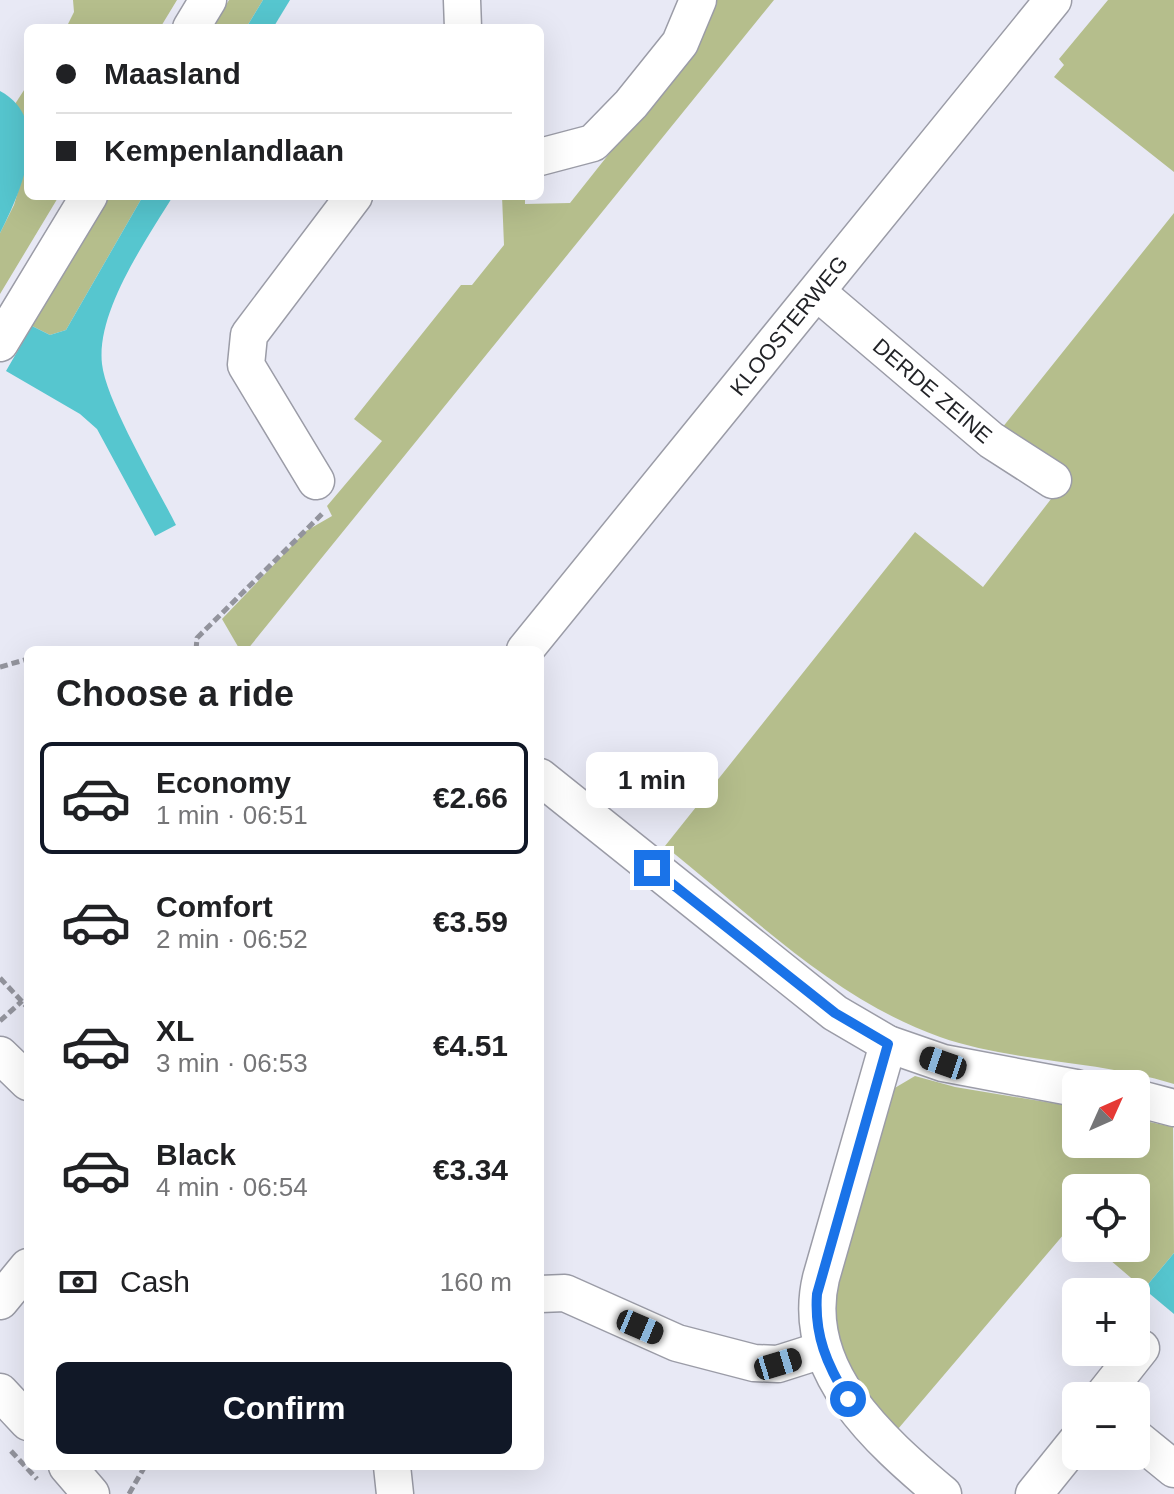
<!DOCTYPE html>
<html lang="en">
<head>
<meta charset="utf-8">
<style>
	body { margin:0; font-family:Arial,sans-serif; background:#f6f6f6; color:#202124; height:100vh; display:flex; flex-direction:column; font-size:30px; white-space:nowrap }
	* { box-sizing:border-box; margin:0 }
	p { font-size:26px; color:#757577 }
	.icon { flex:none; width:44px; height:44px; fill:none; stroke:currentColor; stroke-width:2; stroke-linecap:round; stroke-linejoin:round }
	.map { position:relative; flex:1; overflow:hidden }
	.panel { position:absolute; left:24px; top:646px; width:520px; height:824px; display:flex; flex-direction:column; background:#fff; border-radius:12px; box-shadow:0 8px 32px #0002 }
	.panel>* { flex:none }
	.banner { position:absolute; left:24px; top:24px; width:520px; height:176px; border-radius:12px; box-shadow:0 8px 32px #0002; display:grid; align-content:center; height:176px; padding:0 32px; background:#fff }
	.needle { width:52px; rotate:45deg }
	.controls { position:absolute; left:1062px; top:1070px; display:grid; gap:16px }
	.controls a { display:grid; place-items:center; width:88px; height:88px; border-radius:12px; background:#fff; box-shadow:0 8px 32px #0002; font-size:40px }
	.end { position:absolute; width:36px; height:36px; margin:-18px; border:10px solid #1a73e8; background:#fff; box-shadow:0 0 0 4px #fff }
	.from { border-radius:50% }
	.bubble { position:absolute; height:56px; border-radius:12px; background:#fff; box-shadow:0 8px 32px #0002; font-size:26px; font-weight:800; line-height:56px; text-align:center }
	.car { position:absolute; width:24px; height:48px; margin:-24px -12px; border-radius:10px; box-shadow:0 0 6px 2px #0007; background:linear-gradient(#222 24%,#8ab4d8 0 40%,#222 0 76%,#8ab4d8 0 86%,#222 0) }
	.banner b { display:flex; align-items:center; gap:28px; height:76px; font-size:30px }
	.banner b+b { border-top:2px solid #e0e0e0 }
	.banner i { width:20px; height:20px; background:#202124 }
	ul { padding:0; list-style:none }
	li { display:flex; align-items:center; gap:24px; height:112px; margin:0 16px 12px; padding:0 16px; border:4px solid transparent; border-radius:12px }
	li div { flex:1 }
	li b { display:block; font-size:30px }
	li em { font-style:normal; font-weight:800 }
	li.on { border-color:#111827 }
	li>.icon { width:72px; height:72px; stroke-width:1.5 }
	h2 { padding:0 32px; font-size:36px; line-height:96px }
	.pay { display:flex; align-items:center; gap:20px; height:88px; padding:0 32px; font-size:30px }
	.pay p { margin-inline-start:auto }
	.button { display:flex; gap:16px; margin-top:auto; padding:16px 32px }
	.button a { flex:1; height:92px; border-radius:12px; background:#111827; color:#fff; font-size:32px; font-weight:800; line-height:92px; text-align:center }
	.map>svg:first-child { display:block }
	.green { fill:#b5be8c }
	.water { fill:#56c6cf }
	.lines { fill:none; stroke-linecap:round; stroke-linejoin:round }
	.minor-casing { stroke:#9b9ca7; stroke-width:39 }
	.path { stroke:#93949d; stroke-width:5; stroke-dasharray:8 4; stroke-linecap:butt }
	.minor { stroke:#fff; stroke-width:36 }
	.route { stroke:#1a73e8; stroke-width:10 }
	.labels { text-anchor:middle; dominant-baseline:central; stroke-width:6; stroke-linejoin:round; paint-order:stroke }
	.street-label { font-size:22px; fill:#222327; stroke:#e8e9f5 }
</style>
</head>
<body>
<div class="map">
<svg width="1174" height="1494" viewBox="0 0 1174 1494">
	<rect width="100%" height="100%" fill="#e8e9f5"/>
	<g class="green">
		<path d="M73,0H177L160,28H66L74,12Z"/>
		<path d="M229,0H263L246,28H212Z"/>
		<path d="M712,0H774L247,650H240L222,619L306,531L332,516L327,506L382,441L354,419L461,285H472L504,245L502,196H525V204L570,203L620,140Z"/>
		<path d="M1108,0H1174V172L1054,77L1064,65L1059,59Z"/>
		<path d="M28,84V122L15,104Z"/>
		<path d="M28,158V196H59L0,294V233L14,205Z"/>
		<path d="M109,196H143L66,330L50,335L32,326Z"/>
		<path d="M1174,213V1084C1098,1060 1015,1063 940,1037C835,1000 751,915 665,846L915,532L983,587L1058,490L1002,428Z"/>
		<path d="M915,1076L955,1087L1076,1107V1144H1136V1119L1173,1127L1174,1253L1144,1289L1096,1248H1136V1188H1076V1231L1070,1227L898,1429L848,1374L833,1322L835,1286L893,1089Z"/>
	</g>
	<g class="water">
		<path d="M263,0H290L273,28H246Z"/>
		<path d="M0,91C54,120 20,193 0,233Z"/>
		<path d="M143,196H173C147,239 96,311 102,364C106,401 157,487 176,525L155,536L97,429L80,414L6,371L32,326L50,335L66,330Z"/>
		<path d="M1174,1253V1314L1144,1289Z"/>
	</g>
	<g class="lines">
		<g class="minor-casing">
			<g id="minor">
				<path d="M462,0L463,28"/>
				<path d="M191,28L208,0"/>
				<path d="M540,157L593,143L631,104L680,43L698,0"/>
				<path id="s1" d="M817,292L991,440L1053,480"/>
				<path d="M0,343L89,196"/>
				<path d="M316,481L246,365L249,335L354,196"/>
				<path id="s2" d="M525,650L1053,0"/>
				<path d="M540,777L835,1013L888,1044L943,1063L1076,1088"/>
				<path d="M888,1044L821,1278C799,1370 879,1440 943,1494"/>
				<path d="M0,1055L28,1082"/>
				<path d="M1136,1098L1174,1108"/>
				<path d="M540,1294L565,1293L677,1343L754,1363L778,1364L822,1350"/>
				<path d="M0,1301L28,1267"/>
				<path d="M0,1392L28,1422"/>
				<path d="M1103,1396L1141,1348"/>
				<path d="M1136,1438L1174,1469"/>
				<path d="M67,1466L91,1494"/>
				<path d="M392,1466L395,1494"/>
				<path d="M1034,1494L1076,1442"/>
			</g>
		</g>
		<g class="path">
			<path d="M64,650H66"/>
			<path d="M196,650L197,638L323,513"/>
			<path d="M0,667L28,659"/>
			<path d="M0,978L28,1008"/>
			<path d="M0,1021L22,1001"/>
			<path d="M11,1451L37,1479"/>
			<path d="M129,1494L145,1466"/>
		</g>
		<use href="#minor" class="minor"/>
	</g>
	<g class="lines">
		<path class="route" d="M652,868L835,1013L888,1044L817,1294C814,1335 827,1365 848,1399"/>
	</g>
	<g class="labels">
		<g class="street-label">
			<text stroke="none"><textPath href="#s2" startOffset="418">KLOOSTERWEG</textPath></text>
			<text stroke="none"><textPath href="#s1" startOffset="152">DERDE ZEINE</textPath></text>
		</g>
	</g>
</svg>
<div class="controls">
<a><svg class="needle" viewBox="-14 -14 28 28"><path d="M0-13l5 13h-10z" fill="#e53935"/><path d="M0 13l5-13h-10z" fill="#757577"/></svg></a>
<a><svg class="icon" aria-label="locate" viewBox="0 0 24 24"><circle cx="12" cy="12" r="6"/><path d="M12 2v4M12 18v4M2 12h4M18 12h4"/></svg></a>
<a>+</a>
<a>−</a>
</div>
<i class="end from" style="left:848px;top:1399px"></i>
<i class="end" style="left:652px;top:868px"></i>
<div class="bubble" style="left:586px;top:752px;width:132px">1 min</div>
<i class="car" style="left:943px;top:1063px;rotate:289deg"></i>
<i class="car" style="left:640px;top:1327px;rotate:113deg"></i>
<i class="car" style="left:778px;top:1364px;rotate:73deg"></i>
<div class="banner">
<b><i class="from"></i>Maasland</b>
<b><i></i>Kempenlandlaan</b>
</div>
<section class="panel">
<h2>Choose a ride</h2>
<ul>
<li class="on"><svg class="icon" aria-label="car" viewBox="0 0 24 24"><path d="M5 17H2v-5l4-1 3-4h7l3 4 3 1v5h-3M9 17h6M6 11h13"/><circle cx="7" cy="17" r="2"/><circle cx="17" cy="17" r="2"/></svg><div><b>Economy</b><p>1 min · 06:51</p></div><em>€2.66</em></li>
<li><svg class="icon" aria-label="car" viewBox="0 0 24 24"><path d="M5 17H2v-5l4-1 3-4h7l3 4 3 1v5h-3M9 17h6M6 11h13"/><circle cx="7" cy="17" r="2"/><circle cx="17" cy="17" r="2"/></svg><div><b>Comfort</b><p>2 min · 06:52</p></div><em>€3.59</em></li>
<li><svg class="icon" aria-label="car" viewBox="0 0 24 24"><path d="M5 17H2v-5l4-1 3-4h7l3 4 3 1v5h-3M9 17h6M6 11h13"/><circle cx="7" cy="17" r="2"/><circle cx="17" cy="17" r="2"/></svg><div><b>XL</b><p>3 min · 06:53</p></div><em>€4.51</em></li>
<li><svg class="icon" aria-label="car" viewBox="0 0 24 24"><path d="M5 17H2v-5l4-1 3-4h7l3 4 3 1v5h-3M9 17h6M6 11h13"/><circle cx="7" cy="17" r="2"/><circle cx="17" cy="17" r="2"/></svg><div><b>Black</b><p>4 min · 06:54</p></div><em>€3.34</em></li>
</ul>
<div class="pay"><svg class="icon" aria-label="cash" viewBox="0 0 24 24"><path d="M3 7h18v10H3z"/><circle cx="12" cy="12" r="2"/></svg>Cash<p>160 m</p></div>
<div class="button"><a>Confirm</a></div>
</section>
</div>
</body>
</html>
